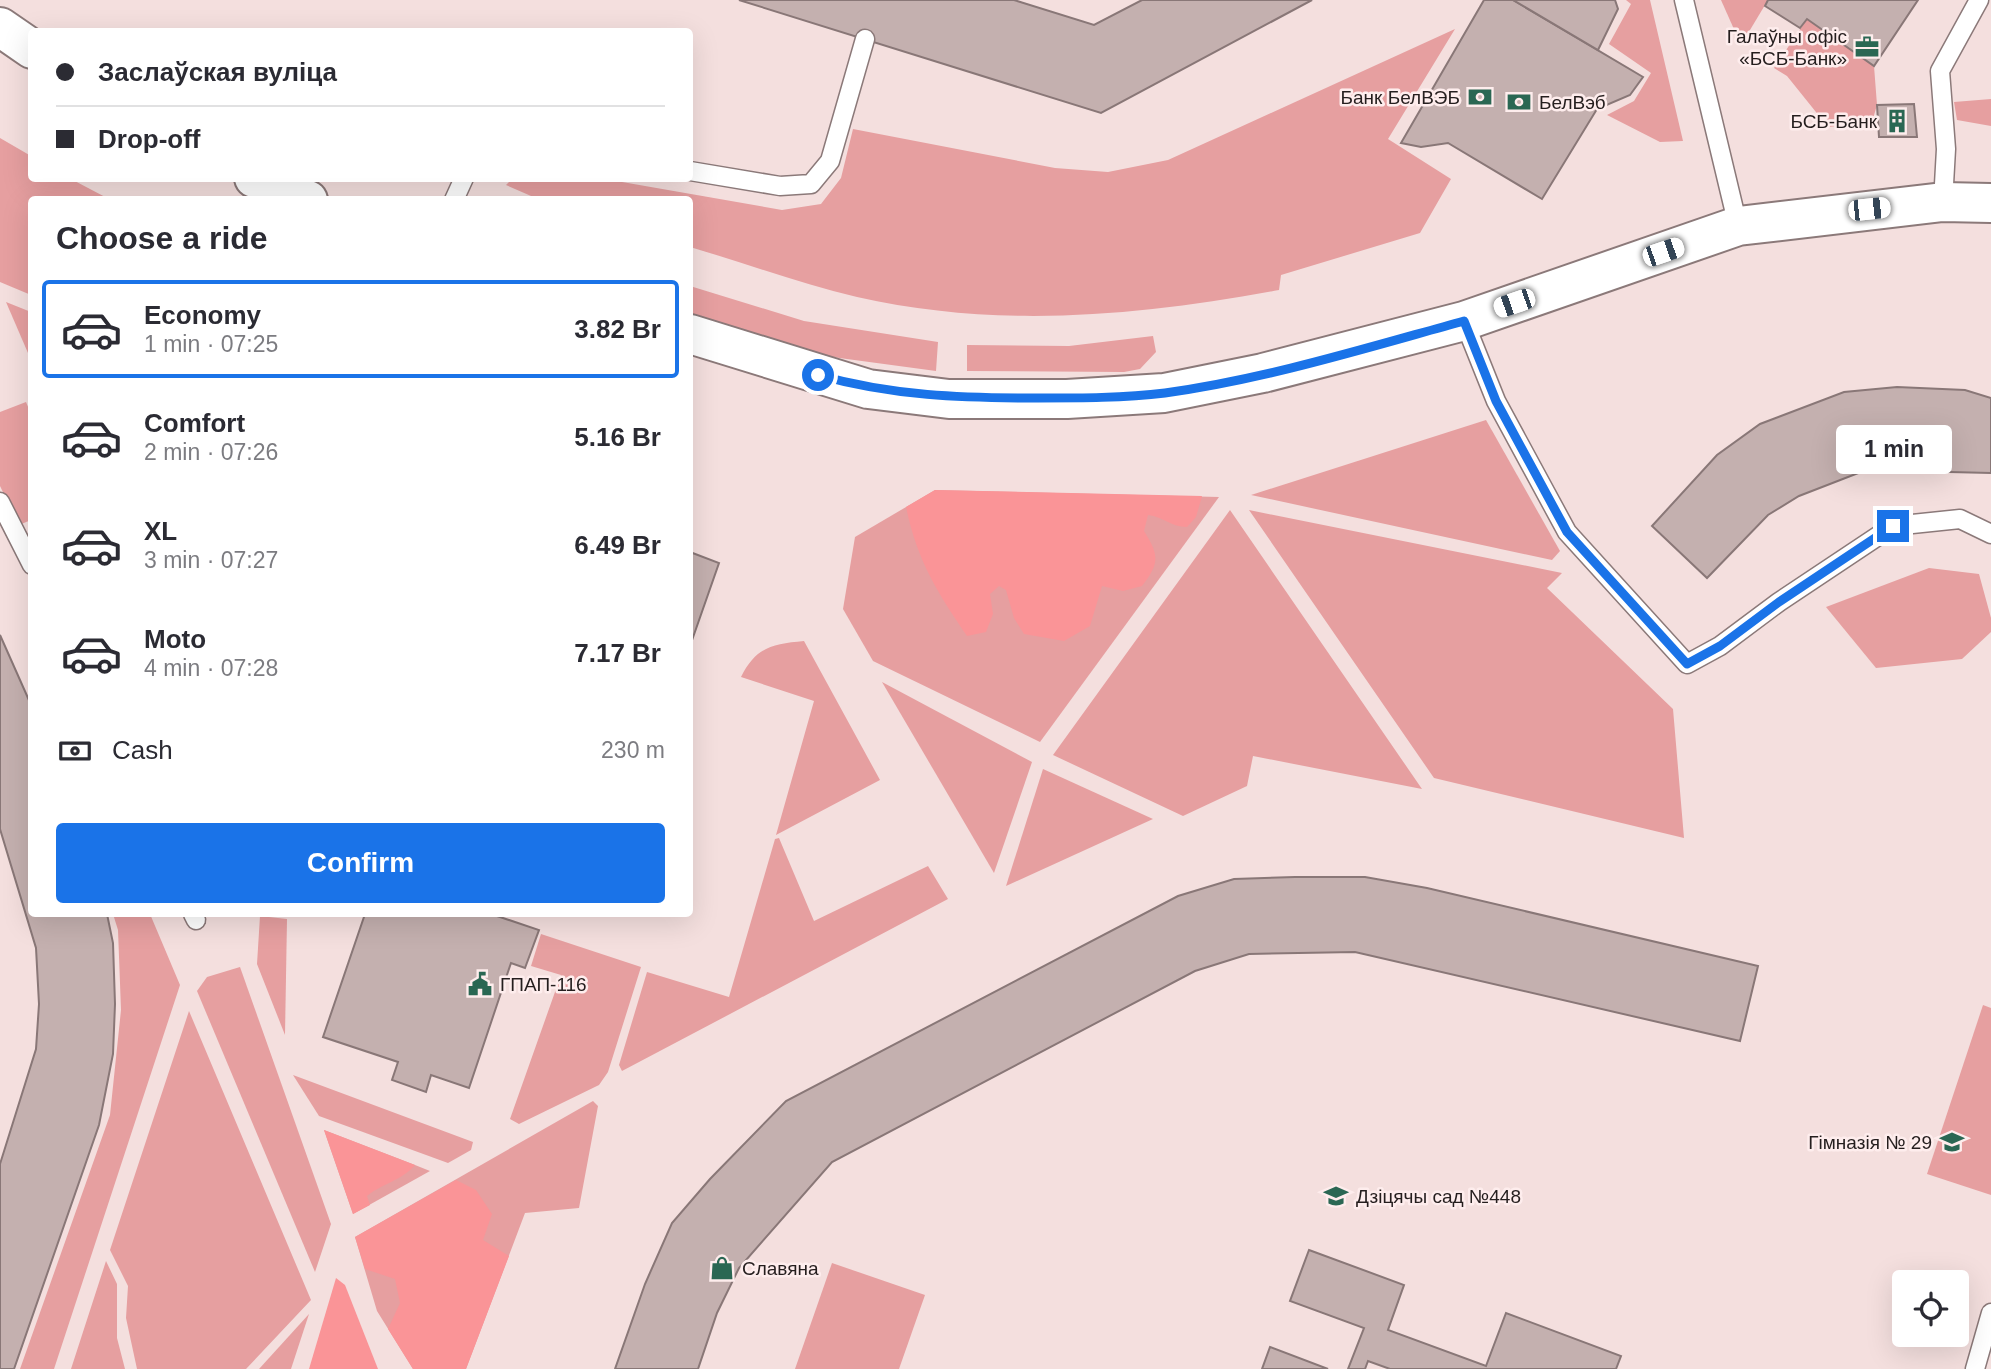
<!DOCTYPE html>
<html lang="en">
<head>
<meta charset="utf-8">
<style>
	body { margin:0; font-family:Helvetica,sans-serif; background:#f2f2f3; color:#2b2b33; height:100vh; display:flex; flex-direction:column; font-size:26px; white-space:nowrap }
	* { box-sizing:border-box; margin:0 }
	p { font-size:23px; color:#7c7c81 }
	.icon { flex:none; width:38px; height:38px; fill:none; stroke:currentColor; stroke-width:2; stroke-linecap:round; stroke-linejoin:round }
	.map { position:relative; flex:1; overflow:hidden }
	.sheet { position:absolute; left:28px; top:196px; width:665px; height:721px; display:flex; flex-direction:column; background:#fff; border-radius:7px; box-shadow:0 7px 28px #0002 }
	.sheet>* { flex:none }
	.hud { position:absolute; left:28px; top:28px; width:665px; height:154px; border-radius:7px; box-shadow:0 7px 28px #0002; display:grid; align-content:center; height:154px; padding:0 28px; background:#fff }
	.buttons { position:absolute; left:1892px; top:1270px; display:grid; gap:14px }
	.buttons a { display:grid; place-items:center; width:77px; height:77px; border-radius:7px; background:#fff; box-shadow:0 7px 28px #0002; font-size:35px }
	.end { position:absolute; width:32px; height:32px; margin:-16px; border:9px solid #1a73e8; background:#fff; box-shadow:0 0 0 4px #fff }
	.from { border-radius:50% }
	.bubble { position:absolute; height:49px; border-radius:7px; background:#fff; box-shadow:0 7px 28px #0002; font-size:23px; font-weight:800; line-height:49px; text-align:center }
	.car { position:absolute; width:21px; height:42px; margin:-21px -10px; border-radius:9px; box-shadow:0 0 5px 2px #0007; background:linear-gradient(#fff 24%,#345 0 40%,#fff 0 76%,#345 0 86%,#fff 0) }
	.hud b { display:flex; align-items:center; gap:24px; height:66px; font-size:26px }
	.hud b+b { border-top:2px solid #e1e1e2 }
	.hud i { width:18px; height:18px; background:#2b2b33 }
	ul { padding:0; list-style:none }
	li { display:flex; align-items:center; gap:21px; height:98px; margin:0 14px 10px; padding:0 14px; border:4px solid transparent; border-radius:7px }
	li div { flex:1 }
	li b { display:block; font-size:26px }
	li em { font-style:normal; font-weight:800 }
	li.active { border-color:#1a73e8 }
	li>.icon { width:63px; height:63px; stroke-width:1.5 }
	h2 { padding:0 28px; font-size:32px; line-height:84px }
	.pay { display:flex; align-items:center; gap:18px; height:77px; padding:0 28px; font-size:26px }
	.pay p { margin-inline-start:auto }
	.action { display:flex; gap:14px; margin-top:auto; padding:14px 28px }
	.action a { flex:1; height:80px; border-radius:7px; background:#1a73e8; color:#fff; font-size:28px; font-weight:800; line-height:80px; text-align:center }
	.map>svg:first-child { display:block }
	.green { fill:#e69fa0 }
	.forest { fill:#fa9497 }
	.building { fill:#c4b0af; stroke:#897777; stroke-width:2 }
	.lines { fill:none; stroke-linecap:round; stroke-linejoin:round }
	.service-casing { stroke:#8b7979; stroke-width:21 }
	.secondary-casing { stroke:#8b7979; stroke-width:42 }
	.service { stroke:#fff; stroke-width:18 }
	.secondary { stroke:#fff; stroke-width:38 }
	.route { stroke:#1a73e8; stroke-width:9 }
	.labels { text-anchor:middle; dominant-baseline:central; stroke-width:5; stroke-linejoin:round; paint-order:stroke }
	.poi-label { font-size:19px; fill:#251e1e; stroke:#feeded; text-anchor:end }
</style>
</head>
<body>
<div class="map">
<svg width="1991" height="1369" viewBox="0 0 1991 1369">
	<rect width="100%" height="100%" fill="#f4dfde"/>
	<g class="green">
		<path d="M1626,0H1650L1683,141L1660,142L1607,115L1634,101L1651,73L1609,44L1631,4Z"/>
		<path d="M1721,0H1768L1741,45Z"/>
		<path d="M1807,19L1874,66L1877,105L1872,122L1828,127L1787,76L1774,68Z"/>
		<path d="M1455,29L1388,139L1451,179L1420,233L1281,275L1279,290C1138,316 998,329 857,297C801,284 745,263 690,247V200L538,199L506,185L512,179H605L782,210L821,204L841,178L853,129L1055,168L1108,172L1168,160Z"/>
		<path d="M1991,99V126L1957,120L1954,102Z"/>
		<path d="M0,138L31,156L32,178L71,179L109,199L32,200L31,295L0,282Z"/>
		<path d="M690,286L804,321L938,342L936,371L795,352L690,318Z"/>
		<path d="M6,302L31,312V360Z"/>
		<path d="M1153,336L1156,352L1140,369L1124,372L967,371V345L1069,346Z"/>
		<path d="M26,402L31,414V520L19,525L0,486V412Z"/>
		<path d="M1486,420L1560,551L1552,560L1251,495Z"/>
		<path d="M935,490L1219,497L1040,742L873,661L843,609L855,537Z"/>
		<path d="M1230,510L1422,789L1253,756L1247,786L1183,816L1053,755Z"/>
		<path d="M1249,510L1562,573L1547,588L1673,709L1684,838L1434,778Z"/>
		<path d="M1929,568L1979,574L1991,618V632L1962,659L1876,668L1826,607Z"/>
		<path d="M804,641L880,780L776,835L814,701L741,677C756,647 772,644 804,641Z"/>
		<path d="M882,682L1032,762L994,873Z"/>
		<path d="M1043,769L1153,819L1006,886Z"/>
		<path d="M779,838L814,921L928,866L948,899L622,1071L619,1065L647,972L729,997L775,839Z"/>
		<path d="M113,914H150L180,985L54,1369H20L110,1115L121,1010L118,930Z"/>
		<path d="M260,916L287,919L285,1035L257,964Z"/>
		<path d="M541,934L641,967L608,1072L599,1085L519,1124L510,1119L561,975L531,966Z"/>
		<path d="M240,967L331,1224L315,1272L197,991L207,977Z"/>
		<path d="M1983,1005L1991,1008V1195L1927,1174Z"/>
		<path d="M189,1011L311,1300L246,1369H137L126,1318L128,1286L110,1250Z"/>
		<path d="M293,1075L473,1142L471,1150L448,1163L319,1116Z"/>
		<path d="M593,1101L598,1106L579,1208L525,1213L466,1369H413L377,1311L355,1237Z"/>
		<path d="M324,1130L415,1165L430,1171L353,1214Z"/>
		<path d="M106,1261L117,1284V1338L125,1369H71Z"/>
		<path d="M832,1263L925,1295L899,1369H795Z"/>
		<path d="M309,1314L291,1369H259Z"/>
	</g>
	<g class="forest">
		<path d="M935,490L1202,496L1196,517L1187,527C1171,527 1164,517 1148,515L1144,531C1159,555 1160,563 1142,586L1123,591L1102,586L1090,626L1064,641L1024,634L1014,618L1006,590L999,586L990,594L993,614L986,632L967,636C937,592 917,560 906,507Z"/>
		<path d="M324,1130L415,1165C401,1181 383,1183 367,1196L370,1205L353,1214Z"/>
		<path d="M456,1180L476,1190L492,1214L483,1240L509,1256L466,1369H413L388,1329L400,1303L395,1279L365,1269L355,1237Z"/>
		<path d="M336,1278L345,1285L378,1369H309Z"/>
	</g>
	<g class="building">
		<path d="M739,0H1014L1094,25L1142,0H1312L1101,113Z"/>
		<path d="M1484,0H1513L1643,77L1630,95L1597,109L1542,199L1448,143L1421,147L1401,143Z"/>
		<path d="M1513,0H1615L1618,9L1598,50Z"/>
		<path d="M1768,0H1918L1874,66L1807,19L1800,28L1765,6Z"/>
		<path d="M1914,104L1917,137H1879L1877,105Z"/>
		<path d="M1897,387L1965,390L1991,398V473L1866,470L1799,496L1768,515L1707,578L1652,526L1717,455L1760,424L1844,392Z"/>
		<path d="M690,552L719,563L690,646Z"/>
		<path d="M0,635L32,707V914H107L113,943L115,1004L113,1054L99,1125L14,1369H0V1164L36,1049L39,1004L36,948L0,829Z"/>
		<path d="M1295,877H1365L1427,888L1758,966L1740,1041L1355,952L1249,954L1195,971L832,1162L739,1268L717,1313L698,1369H615L645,1284L672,1223L710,1179L786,1101L1178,896L1234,879Z"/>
		<path d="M365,914H491L539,930L525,968L511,963L469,1088L431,1075L426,1092L392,1080L398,1062L323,1037Z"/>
		<path d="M1309,1250L1404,1285L1388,1330L1486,1366L1506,1313L1621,1356L1616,1369H1390L1368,1361L1365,1369H1348L1364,1328L1290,1301Z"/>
		<path d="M1270,1347L1328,1369H1262Z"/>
	</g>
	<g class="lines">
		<g class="service-casing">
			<g id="service">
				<path d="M1684,0L1738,226"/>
				<path d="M690,171L780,186L811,184L830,161L865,39"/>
				<path d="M454,200L464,178"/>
				<path d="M1943,202L1946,149L1940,71L1979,0"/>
				<path d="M1464,321L1496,401L1567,532L1687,664L1720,646L1779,602L1893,526L1960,519L1991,534"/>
				<path d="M0,502L32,565"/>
				<path d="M193,914L196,920"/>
				<path d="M1975,1369L1991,1313"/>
			</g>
		</g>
		<g class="secondary-casing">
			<g id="secondary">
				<path d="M0,27L32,49"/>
				<path d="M254,178L308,200"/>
				<path d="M690,334L868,389L949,399H1067L1164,393L1263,373L1464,321L1738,226L1943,202L1991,203"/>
			</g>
		</g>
		<use href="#service" class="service"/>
		<use href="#secondary" class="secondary"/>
	</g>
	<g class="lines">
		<path class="route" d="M818,375C893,396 961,398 1038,398C1080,398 1124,398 1165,393C1266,379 1366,348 1464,321L1496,401L1567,532L1687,664L1720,646L1779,602L1893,526"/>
	</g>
	<defs>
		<g id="office-bare" transform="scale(1.89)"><path d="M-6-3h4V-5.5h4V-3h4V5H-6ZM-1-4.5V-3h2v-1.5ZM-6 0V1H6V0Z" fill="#2a6753" stroke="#feeded" stroke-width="2.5" paint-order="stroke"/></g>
		<g id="bank-bare" transform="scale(1.89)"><path d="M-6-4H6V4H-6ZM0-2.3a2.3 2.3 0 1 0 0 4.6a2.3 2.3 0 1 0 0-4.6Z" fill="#2a6753" stroke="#feeded" stroke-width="2.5" paint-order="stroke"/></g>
		<g id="building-bare" transform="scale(1.89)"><path d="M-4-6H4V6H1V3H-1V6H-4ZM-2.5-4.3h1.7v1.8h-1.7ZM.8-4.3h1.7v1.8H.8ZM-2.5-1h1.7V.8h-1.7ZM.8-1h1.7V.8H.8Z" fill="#2a6753" stroke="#feeded" stroke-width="2.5" paint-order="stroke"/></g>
		<g id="civic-bare" transform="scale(1.89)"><path d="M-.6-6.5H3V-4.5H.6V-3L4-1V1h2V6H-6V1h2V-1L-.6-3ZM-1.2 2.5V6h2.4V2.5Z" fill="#2a6753" stroke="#feeded" stroke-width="2.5" paint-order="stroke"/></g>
		<g id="school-bare" transform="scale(1.89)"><path d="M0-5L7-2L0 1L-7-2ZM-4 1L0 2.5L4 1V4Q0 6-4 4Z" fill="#2a6753" stroke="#feeded" stroke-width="2.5" paint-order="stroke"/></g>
		<g id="shop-bare" transform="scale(1.89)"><path d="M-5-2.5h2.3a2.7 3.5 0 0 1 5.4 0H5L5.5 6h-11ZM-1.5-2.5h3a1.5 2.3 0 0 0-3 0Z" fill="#2a6753" stroke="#feeded" stroke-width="2.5" paint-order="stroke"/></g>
	</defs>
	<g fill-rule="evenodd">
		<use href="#office-bare" x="1867" y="47"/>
		<use href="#bank-bare" x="1480" y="97"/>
		<use href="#bank-bare" x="1519" y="102"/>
		<use href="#building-bare" x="1897" y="121"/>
		<use href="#civic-bare" x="480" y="984"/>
		<use href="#school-bare" x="1952" y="1142"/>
		<use href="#school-bare" x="1336" y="1196"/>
		<use href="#shop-bare" x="722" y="1268"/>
	</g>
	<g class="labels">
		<g class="poi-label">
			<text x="1847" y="36">Галаўны офіс<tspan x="1847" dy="22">«БСБ-Банк»</tspan></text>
			<text x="1460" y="97">Банк БелВЭБ</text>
			<text x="1539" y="102" text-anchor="start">БелВэб</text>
			<text x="1877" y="121">БСБ-Банк</text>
			<text x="500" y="984" text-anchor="start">ГПАП-116</text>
			<text x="1932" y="1142">Гімназія № 29</text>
			<text x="1356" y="1196" text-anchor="start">Дзіцячы сад №448</text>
			<text x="742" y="1268" text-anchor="start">Славяна</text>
		</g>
	</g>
</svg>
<div class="buttons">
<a><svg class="icon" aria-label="locate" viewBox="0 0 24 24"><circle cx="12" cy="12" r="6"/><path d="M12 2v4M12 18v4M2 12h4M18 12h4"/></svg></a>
</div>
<i class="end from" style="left:818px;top:375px"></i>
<i class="end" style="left:1893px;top:526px"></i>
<div class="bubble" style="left:1836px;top:425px;width:116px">1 min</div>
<i class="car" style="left:1869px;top:209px;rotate:84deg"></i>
<i class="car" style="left:1663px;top:252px;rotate:71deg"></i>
<i class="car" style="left:1514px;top:303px;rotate:251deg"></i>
<div class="hud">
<b><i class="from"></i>Заслаўская вуліца</b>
<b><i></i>Drop-off</b>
</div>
<section class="sheet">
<h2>Choose a ride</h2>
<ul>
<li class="active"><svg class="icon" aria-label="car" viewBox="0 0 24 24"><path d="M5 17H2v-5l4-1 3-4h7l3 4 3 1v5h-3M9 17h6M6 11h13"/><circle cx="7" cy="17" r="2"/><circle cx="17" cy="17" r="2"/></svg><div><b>Economy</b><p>1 min · 07:25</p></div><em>3.82 Br</em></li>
<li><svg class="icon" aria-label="car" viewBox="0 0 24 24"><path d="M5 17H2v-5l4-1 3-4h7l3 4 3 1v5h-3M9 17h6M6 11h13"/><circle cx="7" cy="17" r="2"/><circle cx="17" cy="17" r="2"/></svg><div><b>Comfort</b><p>2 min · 07:26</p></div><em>5.16 Br</em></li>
<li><svg class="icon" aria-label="car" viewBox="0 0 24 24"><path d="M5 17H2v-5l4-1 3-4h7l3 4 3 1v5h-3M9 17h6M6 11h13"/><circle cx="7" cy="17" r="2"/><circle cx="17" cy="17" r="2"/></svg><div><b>XL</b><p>3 min · 07:27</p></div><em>6.49 Br</em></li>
<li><svg class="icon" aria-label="car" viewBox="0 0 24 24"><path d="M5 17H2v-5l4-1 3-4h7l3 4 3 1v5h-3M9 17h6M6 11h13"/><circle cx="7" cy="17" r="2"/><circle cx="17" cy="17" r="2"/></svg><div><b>Moto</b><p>4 min · 07:28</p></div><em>7.17 Br</em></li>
</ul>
<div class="pay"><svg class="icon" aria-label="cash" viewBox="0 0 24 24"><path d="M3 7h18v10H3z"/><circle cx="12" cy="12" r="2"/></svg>Cash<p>230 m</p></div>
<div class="action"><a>Confirm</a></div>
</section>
</div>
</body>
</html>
